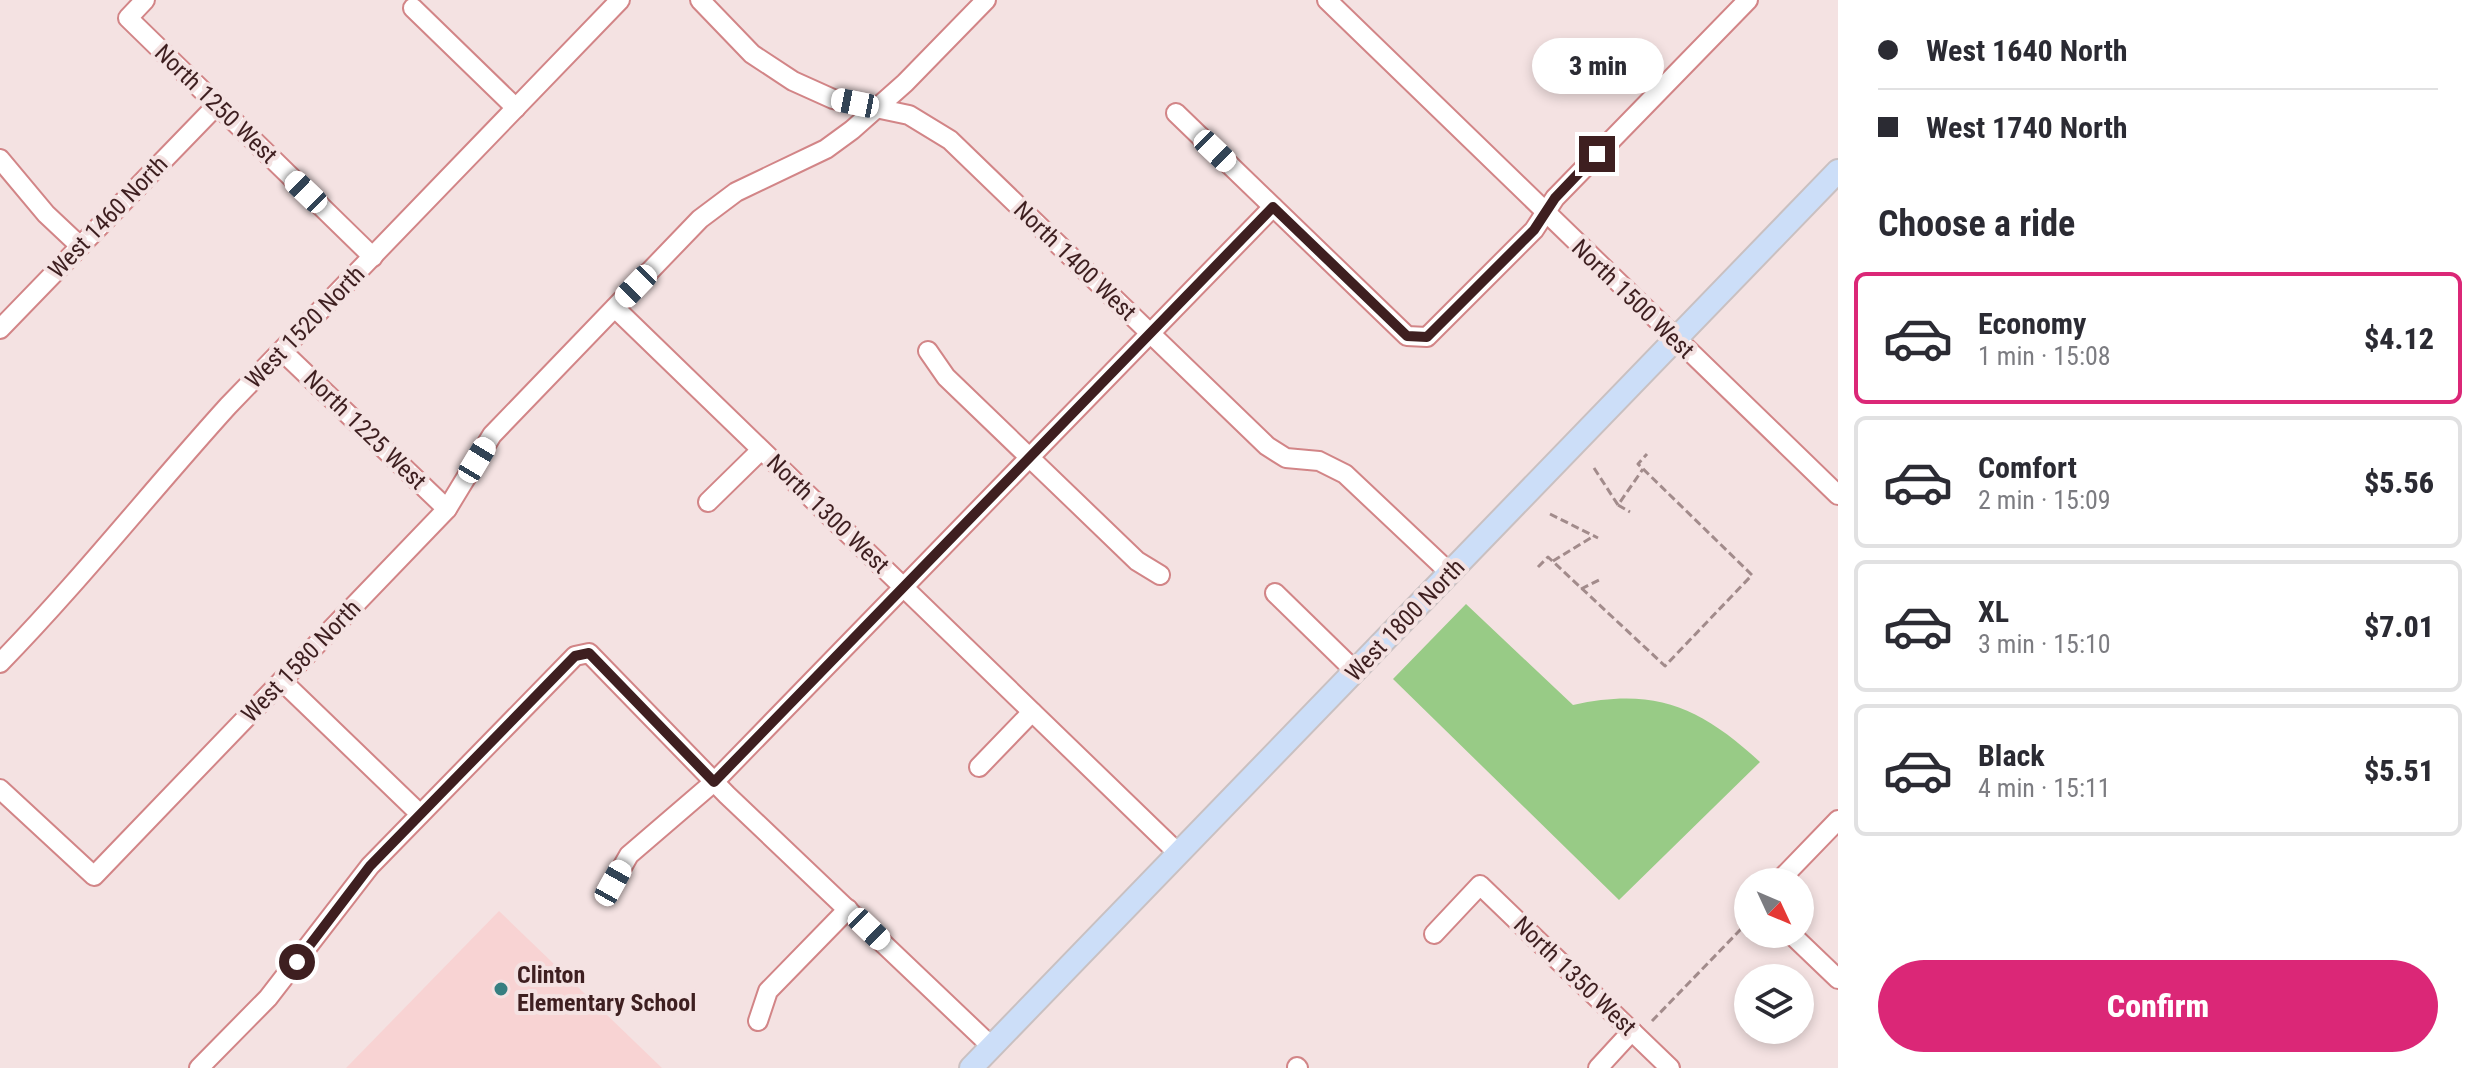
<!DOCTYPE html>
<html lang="en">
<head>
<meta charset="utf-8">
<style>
	body { margin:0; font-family:"Roboto Condensed",sans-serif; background:#f2f2f3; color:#2b2b33; height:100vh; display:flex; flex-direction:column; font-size:30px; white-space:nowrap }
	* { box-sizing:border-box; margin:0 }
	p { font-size:26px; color:#7c7c81 }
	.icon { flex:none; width:44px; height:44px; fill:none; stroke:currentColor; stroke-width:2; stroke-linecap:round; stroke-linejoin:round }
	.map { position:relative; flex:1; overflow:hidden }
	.side { display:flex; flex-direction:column; background:#fff; width:640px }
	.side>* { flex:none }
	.top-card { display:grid; align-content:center; height:176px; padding:0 40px; background:#fff }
	.needle { width:52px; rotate:134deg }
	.buttons { position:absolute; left:1734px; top:868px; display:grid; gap:16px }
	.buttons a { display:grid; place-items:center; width:80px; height:80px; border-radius:50%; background:#fff; box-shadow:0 4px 12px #0003; font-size:40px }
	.end { position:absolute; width:36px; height:36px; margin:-18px; border:10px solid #3e1f20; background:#fff; box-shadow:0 0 0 4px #fff }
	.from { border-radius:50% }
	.bubble { position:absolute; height:56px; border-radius:28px; background:#fff; box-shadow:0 4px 12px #0003; font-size:26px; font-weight:800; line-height:56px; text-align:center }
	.car { position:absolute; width:24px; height:48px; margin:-24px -12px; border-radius:10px; box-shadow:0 0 6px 2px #0007; background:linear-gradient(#fff 24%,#345 0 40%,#fff 0 76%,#345 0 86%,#fff 0) }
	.top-card b { display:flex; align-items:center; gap:28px; height:76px; font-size:30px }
	.top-card b+b { border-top:2px solid #e1e1e2 }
	.top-card i { width:20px; height:20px; background:#2b2b33 }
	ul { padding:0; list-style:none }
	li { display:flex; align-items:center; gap:24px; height:132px; margin:0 16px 12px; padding:0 24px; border:4px solid #e1e1e2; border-radius:12px }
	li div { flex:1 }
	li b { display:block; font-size:30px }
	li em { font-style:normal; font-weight:800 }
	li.on { border-color:#db2777 }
	li>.icon { width:72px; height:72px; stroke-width:1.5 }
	h2 { padding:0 40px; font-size:36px; line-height:96px }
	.action { display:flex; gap:16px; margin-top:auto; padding:16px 40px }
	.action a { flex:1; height:92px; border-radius:48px; background:#db2777; color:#fff; font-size:32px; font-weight:800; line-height:92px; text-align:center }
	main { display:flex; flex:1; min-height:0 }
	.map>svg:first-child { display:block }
	.built { fill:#f8d3d3 }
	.green { fill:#98cb86 }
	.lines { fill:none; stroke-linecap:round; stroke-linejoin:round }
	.minor-casing { stroke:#d28587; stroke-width:22 }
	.major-casing { stroke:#c9c0c1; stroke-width:26 }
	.path { stroke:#a28b8b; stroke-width:3; stroke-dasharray:8 4; stroke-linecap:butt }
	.minor { stroke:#fff; stroke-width:18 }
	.major { stroke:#ccdef8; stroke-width:22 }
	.route { stroke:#3e1f20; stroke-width:10 }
	.poi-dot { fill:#367f81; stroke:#f4e2e2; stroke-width:3 }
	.labels { text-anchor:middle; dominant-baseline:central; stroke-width:8; stroke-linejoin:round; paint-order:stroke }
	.street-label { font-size:24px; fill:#3e1f20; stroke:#f4e2e2 }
	.poi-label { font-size:24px; font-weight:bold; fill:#3e1f20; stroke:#f4e2e2; text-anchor:start }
</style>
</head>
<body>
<main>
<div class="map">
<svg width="1838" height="1068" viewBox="0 0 1838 1068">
	<rect width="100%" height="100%" fill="#f4e2e2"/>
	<path class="built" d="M499,911L662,1068H346Z"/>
	<path class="green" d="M1466,604L1573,705C1655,687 1700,707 1760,762L1619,900L1393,679Z"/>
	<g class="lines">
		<g class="minor-casing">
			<g id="minor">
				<path d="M145,0L128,18L373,257"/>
				<path d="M700,0L752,54L793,81L833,99L909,115L950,140L1267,446L1286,458L1319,461L1345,474L1450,573"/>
				<path d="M1327,0L1838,495"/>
				<path d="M413,8L516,108"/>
				<path d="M1176,113L1407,336L1427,337L1534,230L1555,198L1748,0"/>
				<path d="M0,159L46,214L80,246"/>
				<path d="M615,308L1179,854"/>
				<path d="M0,329L217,105"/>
				<path d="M282,351L447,509"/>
				<path d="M928,351L946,377L1137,561L1160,575"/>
				<path d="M708,502L761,450"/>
				<path d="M1275,593L1355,671"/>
				<path d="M0,663C80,581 151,491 228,406L620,0"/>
				<path d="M282,681L420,814"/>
				<path d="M979,767L1032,712"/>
				<path d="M0,789L94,876L447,509L492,435L700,219L736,192L826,149L852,130L905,83L986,0"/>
				<path d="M1778,882L1838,820"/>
				<path d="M613,883L629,855L714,782L1273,207"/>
				<path d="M1434,934L1480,885L1670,1068"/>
				<path d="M1791,934L1838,979"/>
				<path d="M758,1021L768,991L848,909"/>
				<path d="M1297,1067L1298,1068"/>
				<path d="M199,1068L268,998L370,866L575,656L589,653L727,795L991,1046"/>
				<path d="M1598,1068L1632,1031"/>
			</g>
		</g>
		<g class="major-casing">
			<path id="major" d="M971,1068L1838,171"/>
		</g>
		<g class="path">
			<path d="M1594,468L1618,505L1643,469"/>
			<path d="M1618,505L1630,512"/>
			<path d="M1550,514L1598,538"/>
			<path d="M1553,561L1594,536"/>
			<path d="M1538,567L1548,557L1665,666L1752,575L1638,464L1647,454"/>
			<path d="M1581,589L1599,580"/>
			<path d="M1652,1021L1742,928"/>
		</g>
		<use href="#minor" class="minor"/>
		<use href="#major" class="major"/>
	</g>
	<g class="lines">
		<path class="route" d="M297,962L370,866L575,656L589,653L714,782L1273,207L1407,336L1427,337L1534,230L1555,198L1597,154"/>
	</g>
	<circle class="poi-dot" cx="501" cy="989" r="8"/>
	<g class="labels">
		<g class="street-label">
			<text transform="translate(216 104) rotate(44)">North 1250 West</text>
			<text transform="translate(108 217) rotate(-46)">West 1460 North</text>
			<text transform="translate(1075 261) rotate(44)">North 1400 West</text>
			<text transform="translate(1633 299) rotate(44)">North 1500 West</text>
			<text transform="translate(305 327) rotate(-46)">West 1520 North</text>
			<text transform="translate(365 430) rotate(44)">North 1225 West</text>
			<text transform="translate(828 514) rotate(44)">North 1300 West</text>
			<text transform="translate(1405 620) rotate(-46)">West 1800 North</text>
			<text transform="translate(301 661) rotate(-46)">West 1580 North</text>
			<text transform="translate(1575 976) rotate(44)">North 1350 West</text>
		</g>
		<g class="poi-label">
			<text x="517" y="975">Clinton<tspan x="517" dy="28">Elementary School</tspan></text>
		</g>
	</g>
</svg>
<div class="buttons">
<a><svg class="needle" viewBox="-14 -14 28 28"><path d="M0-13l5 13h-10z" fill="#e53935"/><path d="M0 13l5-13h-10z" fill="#7c7c81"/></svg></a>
<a><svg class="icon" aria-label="layers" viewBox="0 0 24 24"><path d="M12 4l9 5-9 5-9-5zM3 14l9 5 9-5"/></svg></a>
</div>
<i class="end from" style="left:297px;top:962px"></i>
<i class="end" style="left:1597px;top:154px"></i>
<div class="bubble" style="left:1532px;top:38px;width:132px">3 min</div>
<i class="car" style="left:855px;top:103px;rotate:281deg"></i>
<i class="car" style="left:1215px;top:151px;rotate:134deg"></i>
<i class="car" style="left:306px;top:192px;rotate:314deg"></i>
<i class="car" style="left:636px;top:286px;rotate:224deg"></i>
<i class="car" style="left:477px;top:460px;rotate:31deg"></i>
<i class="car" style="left:613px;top:883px;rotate:29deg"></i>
<i class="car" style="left:869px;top:929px;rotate:134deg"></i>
</div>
<section class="side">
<div class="top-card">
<b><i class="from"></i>West 1640 North</b>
<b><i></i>West 1740 North</b>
</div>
<h2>Choose a ride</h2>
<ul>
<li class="on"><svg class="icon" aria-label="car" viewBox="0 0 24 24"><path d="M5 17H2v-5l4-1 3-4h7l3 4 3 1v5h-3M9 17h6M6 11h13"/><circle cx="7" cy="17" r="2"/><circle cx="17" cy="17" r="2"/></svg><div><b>Economy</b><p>1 min · 15:08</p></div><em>$4.12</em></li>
<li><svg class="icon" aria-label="car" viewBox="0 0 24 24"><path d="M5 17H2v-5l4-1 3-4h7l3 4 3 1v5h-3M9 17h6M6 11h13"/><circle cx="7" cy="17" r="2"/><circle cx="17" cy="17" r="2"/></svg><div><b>Comfort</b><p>2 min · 15:09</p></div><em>$5.56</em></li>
<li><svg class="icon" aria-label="car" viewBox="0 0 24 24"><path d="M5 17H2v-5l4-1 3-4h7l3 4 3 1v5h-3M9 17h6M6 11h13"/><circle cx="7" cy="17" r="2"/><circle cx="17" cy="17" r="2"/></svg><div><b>XL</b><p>3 min · 15:10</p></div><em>$7.01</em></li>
<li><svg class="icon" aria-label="car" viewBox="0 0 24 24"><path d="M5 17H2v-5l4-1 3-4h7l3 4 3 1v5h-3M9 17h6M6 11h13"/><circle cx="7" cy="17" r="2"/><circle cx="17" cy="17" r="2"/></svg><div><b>Black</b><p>4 min · 15:11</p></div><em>$5.51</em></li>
</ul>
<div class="action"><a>Confirm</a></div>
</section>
</main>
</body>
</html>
